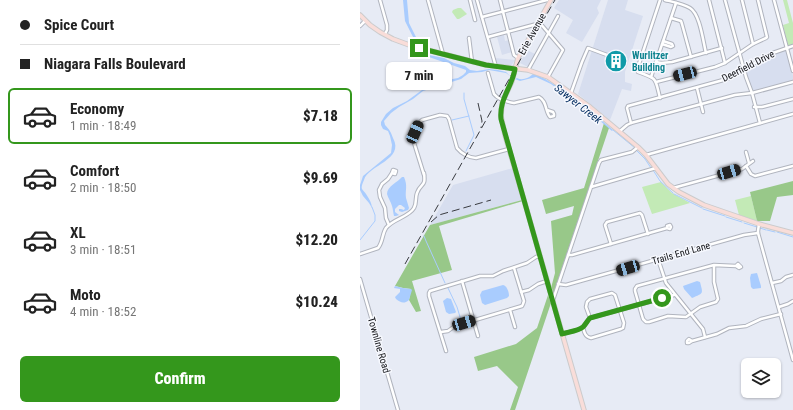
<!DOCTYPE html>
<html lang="en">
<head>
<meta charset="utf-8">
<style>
	body { margin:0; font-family:"Roboto Condensed",sans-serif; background:#f2f2f2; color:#222; height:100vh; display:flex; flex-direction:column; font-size:15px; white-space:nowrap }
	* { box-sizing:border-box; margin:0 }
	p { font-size:13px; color:#767676 }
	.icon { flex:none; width:22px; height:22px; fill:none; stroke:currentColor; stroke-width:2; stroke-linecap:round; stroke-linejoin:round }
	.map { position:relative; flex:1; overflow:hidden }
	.details { display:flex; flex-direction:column; background:#fff; width:360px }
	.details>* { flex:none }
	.banner { display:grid; align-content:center; height:88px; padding:0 20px; background:#fff }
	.fabs { position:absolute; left:381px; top:358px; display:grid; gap:8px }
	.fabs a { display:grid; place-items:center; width:40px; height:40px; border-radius:6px; background:#fff; box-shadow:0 1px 3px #0004; font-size:20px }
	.end { position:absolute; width:18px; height:18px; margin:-9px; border:5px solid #34971c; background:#fff; box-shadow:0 0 0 2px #fff }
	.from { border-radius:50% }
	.bubble { position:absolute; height:28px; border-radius:6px; background:#fff; box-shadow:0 1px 3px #0004; font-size:13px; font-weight:800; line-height:28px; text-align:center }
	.car { position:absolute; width:12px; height:24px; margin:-12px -6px; border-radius:5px; box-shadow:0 0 3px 1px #0007; background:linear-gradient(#222 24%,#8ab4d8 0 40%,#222 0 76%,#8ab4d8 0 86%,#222 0) }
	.banner b { display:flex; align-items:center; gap:14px; height:38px; font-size:15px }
	.banner b+b { border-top:1px solid #e0e0e0 }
	.banner i { width:10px; height:10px; background:#222 }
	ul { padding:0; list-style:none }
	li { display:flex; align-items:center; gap:12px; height:56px; margin:0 8px 6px; padding:0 12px; border:2px solid transparent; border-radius:6px }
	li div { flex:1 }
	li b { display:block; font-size:15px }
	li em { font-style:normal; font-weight:800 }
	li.selected { border-color:#34971c }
	li>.icon { width:36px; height:36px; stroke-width:1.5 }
	.primary-button { display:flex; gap:8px; margin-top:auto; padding:8px 20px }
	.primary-button a { flex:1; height:46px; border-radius:6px; background:#34971c; color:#fff; font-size:16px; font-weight:800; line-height:46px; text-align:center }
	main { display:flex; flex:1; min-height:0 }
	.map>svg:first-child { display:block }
	.built { fill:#d7deef }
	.green { fill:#c3eab6 }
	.forest { fill:#98c889 }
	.water { fill:#a9ccfe }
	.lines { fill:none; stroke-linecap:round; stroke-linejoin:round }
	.stream { stroke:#a9ccfe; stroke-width:1 }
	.minor-casing { stroke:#b0b4be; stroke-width:4.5 }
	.major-casing { stroke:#cbcbcc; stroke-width:5.5 }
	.minor { stroke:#fff; stroke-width:2.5 }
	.major { stroke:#f9ddd9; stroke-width:3.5 }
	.rail { stroke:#393b40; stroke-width:1; stroke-dasharray:8 4; stroke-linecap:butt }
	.route { stroke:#34971c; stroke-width:5 }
	.labels { text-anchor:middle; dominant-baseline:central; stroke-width:3; stroke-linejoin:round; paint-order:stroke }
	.street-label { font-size:10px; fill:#131418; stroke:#f6f8fe }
	.culture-label { font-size:10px; font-weight:bold; fill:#0d838f; stroke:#f6f8fe; text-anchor:start }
	.water-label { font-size:11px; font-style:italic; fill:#002a5e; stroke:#f6f8fe }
</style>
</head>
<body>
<main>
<section class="details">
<div class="banner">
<b><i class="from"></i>Spice Court</b>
<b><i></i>Niagara Falls Boulevard</b>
</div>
<ul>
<li class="selected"><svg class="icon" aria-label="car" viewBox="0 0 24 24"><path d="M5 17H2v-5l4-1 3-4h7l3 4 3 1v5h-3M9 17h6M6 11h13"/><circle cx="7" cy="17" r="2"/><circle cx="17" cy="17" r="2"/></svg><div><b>Economy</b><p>1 min · 18:49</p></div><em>$7.18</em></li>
<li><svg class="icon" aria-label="car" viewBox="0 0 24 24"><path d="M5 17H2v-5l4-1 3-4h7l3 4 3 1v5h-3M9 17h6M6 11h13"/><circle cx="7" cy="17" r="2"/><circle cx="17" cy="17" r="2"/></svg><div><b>Comfort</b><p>2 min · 18:50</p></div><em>$9.69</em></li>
<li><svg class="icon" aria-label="car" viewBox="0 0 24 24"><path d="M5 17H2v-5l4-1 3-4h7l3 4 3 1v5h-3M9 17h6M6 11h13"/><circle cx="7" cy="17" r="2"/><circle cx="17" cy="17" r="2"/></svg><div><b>XL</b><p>3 min · 18:51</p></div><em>$12.20</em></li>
<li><svg class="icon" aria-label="car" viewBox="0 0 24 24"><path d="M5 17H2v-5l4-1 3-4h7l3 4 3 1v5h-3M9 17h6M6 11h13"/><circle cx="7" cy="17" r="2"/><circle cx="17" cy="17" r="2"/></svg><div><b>Moto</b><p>4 min · 18:52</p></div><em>$10.24</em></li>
</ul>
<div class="primary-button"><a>Confirm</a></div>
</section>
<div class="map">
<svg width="433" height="410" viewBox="0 0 433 410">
	<rect width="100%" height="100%" fill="#e7ebf5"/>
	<g class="built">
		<path d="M199,0H241L237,8L239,13L222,42L206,33L213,20L194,8Z"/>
		<path d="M248,0H268L265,10L283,16L265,72V82L272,84L271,91L262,89L250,120L218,94Z"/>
		<path d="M144,35L145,41L149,40L152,52L142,55L137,37Z"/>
		<path d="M167,50L175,54L168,67L160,63Z"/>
		<path d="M426,50L433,76V80L393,91L385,71L394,64L406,57Z"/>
		<path d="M135,58L155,60L151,66L137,65Z"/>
		<path d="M153,168L162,200L70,225L93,185Z"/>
	</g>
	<g class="green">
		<path d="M423,0H427L433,23V45L428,46L423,25L429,23Z"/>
		<path d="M98,8H101L107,14L99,19H97L92,12L93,10Z"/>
		<path d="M301,182L312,193L330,203L292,214L282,187Z"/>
		<path d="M391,196L397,221L379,215L375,200Z"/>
	</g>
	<g class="forest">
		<path d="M244,123L249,128L193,295L191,288L195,273L191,221L212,215L214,206L186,214L182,200L224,188Z"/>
		<path d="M433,181V195L417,197L410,221H397L390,192Z"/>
		<path d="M162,200L163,201L79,226L92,270L52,281L61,311L56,312L49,300L51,289L43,288L35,286L70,225Z"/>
		<path d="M188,295L191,303L155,410H150L158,387L137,366L118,371L114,357L156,344L177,328Z"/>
	</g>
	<g class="water">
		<path d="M43,0H47L49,23L56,37L66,53L69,55L84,58L94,63L105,66L110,70L117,71L129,69L138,70L146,72L150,76L146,73L129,70L122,72L109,73L101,79L63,91L53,99L39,107L31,113L24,121L25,125C29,129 31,132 33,138C45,160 8,165 4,180C3,182 1,187 2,189C3,191 5,192 6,194C9,199 12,203 12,208L9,203L3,196L0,190V185L3,176L31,153L32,145L30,136L28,131L23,129L21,125V122L26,114L33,108L47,101L62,90L87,80L98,78L103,75L106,72V70L69,57L62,53L52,35L45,21Z"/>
		<path d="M173,74C190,79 204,92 218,103C230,112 242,120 253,130L252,131L233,115L191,84L176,77L160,81L155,79L157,78C162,81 169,78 173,74Z"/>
		<path d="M42,177H44C48,186 45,190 46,198C47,201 48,205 49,208L48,210L42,212L39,211V209H41L44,210L45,208L41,205H39L35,209V212L39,215L36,216H34C33,212 33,209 32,206C31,202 28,198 27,194C27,186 38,182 42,177Z"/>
		<path d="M397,273L401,286V288L393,289L391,287L390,278L391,274Z"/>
		<path d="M337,281L340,282C343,294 344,293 332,298L324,289L323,286Z"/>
		<path d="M143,285C147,286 149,292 149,296L147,298L125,305L122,303L120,295L122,291Z"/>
		<path d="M35,286L43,288L51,289L52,290L49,300C44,304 41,303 36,299L35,297L40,292V289L34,288Z"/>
		<path d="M87,298L91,299L96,312L95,313L89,314L86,312L83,301Z"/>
	</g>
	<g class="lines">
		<g class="stream">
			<path d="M104,93V99L114,135L106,151"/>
			<path d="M92,120L109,116"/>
			<path d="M253,130L275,148"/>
			<path d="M276,150L285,159L291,168"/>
			<path d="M293,170L300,181L313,193"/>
			<path d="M314,194L342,208"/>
			<path d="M343,209L365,216"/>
			<path d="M366,217L382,222"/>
			<path d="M384,223L397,227"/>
			<path d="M400,228L406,230"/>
			<path d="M407,230L415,232"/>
			<path d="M417,232L433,237"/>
			<path d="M64,236L66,241L85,283"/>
			<path d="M0,240L15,221V215L12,207"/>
			<path d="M88,288L97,307L101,320"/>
		</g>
		<g class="minor-casing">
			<g id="minor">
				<path d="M20,0L27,25V30L25,34"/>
				<path d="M68,0L83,54"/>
				<path d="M110,0L115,20"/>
				<path d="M117,0L136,67"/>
				<path d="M140,0L154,55L158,58"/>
				<path d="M305,0C313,2 323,4 330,8C340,14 343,41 346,53"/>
				<path d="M349,0L365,63"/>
				<path d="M365,0L386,77L392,93L400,123"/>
				<path d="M382,0L393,44"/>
				<path d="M414,0L433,71"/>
				<path d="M122,17L187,0"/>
				<path d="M311,18L321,21L322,24L331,57"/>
				<path d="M179,22L203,50L188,77"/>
				<path d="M0,26L5,21"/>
				<path d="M128,37L177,24"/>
				<path d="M109,38L112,62"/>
				<path d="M302,44L311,47L313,46L312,44L303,41"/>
				<path d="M296,62L301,63L312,62L362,48"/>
				<path d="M168,70L198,16"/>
				<path d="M128,73L134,94C138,99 148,102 154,103L179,97C187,101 185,111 190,117L194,116V114L193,112L187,110"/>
				<path d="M291,77L316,3"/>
				<path d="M296,82L355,67L365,63L393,44L406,38L407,37L398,0"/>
				<path d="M337,88L343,112"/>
				<path d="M211,93L222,62L228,48L247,55"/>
				<path d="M300,98C295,78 298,79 278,72L277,70L300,0"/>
				<path d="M394,107H402L433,99"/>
				<path d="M271,123L267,108L268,106L367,79L384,71L396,62L410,54L433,46"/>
				<path d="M260,131L267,125L271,123L375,95L392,93L433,82"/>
				<path d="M386,152L389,163"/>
				<path d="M286,155L433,114"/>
				<path d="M386,166L391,174L395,176L433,166"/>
				<path d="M33,170L36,171L35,174L32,173Z"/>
				<path d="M64,175L55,146L53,139L54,134L58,124L62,120L80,115L87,116L89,119L97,148C101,153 109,158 116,158L149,149"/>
				<path d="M231,187L239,163L241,160L272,152L278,147"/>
				<path d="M313,188L382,169L393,161"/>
				<path d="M399,224L398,231V233L433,360"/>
				<path d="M29,225L26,218L25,208L20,197L19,190L22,184L28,179L32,173"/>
				<path d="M251,244L245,225L247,222L280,213L282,215L288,234"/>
				<path d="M0,254L18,248C23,242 22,234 26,228C33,219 49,217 54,208C57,203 55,198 57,193C61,182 66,188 64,173"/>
				<path d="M208,255H212L307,228L310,229L311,227L310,225L307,226V228"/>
				<path d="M298,259L306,283L343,329L345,337"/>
				<path d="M354,265V282L358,299L356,302L340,307L326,317L308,316L289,322H286L283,319L275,291V289L277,286L354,265L376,266L379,268L381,267L378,264L376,266"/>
				<path d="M0,279L38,410"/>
				<path d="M102,281L118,336"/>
				<path d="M412,283L421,281L426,277L433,275"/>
				<path d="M198,284L206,285L384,235L398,233"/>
				<path d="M161,292L169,290L178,284L187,281"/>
				<path d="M193,300L231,187L296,168"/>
				<path d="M419,307L428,304L433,301"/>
				<path d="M150,310L155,327"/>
				<path d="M223,327C224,332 225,337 231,338L261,329L263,328L264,323L255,295L252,293L230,299L227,302L226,307L230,318"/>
				<path d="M81,332L88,331L95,326L162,306L163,304L164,301L154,268"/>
				<path d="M202,334C208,332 218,331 223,327C226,324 227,321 230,318L314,295"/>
				<path d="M332,341L329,343H327V341L329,339L332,341L357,334L369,328L386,326L401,319L421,314"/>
				<path d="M86,351L69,296V293L70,291L120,276H133L143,271L167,263L176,257L180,256"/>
			</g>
		</g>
		<g class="major-casing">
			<g id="major">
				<path d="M191,0L158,58L152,81L142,103L141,116L145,135L166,207L224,410"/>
				<path d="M0,15L10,25L20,32L33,39L52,46L126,65L168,70L188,77L230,107L278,147L286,155L308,184L319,192L344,205L367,213L399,224L433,233"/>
			</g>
		</g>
		<use href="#minor" class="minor"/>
		<use href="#major" class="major"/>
		<g class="rail">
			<path d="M118,103L122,121L121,128"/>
			<path d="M71,222L79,215L131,200"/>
			<path d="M45,264L148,81L195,0"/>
		</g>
	</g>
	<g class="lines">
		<path class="route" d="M59,48L126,65L155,69C152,87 139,99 141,119L202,334C208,332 218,331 223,327C226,324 227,321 230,318L302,298"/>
	</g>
	<defs>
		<g id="building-disc" transform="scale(1.15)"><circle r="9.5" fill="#0f9aa8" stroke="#f6f8fe"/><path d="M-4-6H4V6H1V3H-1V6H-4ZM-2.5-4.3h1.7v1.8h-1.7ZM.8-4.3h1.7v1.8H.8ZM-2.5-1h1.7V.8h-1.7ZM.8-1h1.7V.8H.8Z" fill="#fff"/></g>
	</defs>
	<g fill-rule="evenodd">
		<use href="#building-disc" x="256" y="61"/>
	</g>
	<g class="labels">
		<g class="street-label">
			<text transform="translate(172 34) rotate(-61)">Erie Avenue</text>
			<text transform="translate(388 66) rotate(-27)">Deerfield Drive</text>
			<text transform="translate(321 253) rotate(-16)">Trails End Lane</text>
			<text transform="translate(19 345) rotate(74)">Townline Road</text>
		</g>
		<g class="culture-label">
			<text x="272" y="55">Wurlitzer<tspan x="272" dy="12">Building</tspan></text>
		</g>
		<g class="water-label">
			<text transform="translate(218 104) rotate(38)">Sawyer Creek</text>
		</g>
	</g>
</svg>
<div class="fabs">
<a><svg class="icon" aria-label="layers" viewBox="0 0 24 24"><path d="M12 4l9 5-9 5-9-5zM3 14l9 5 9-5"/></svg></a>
</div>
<i class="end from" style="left:302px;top:298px"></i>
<i class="end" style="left:59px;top:48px"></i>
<div class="bubble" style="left:26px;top:62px;width:66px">7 min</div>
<i class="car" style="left:325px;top:74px;rotate:255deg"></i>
<i class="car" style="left:55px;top:132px;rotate:24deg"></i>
<i class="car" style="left:369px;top:172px;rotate:74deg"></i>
<i class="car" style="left:268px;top:268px;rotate:254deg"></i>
<i class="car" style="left:104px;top:323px;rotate:74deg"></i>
</div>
</main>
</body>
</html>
